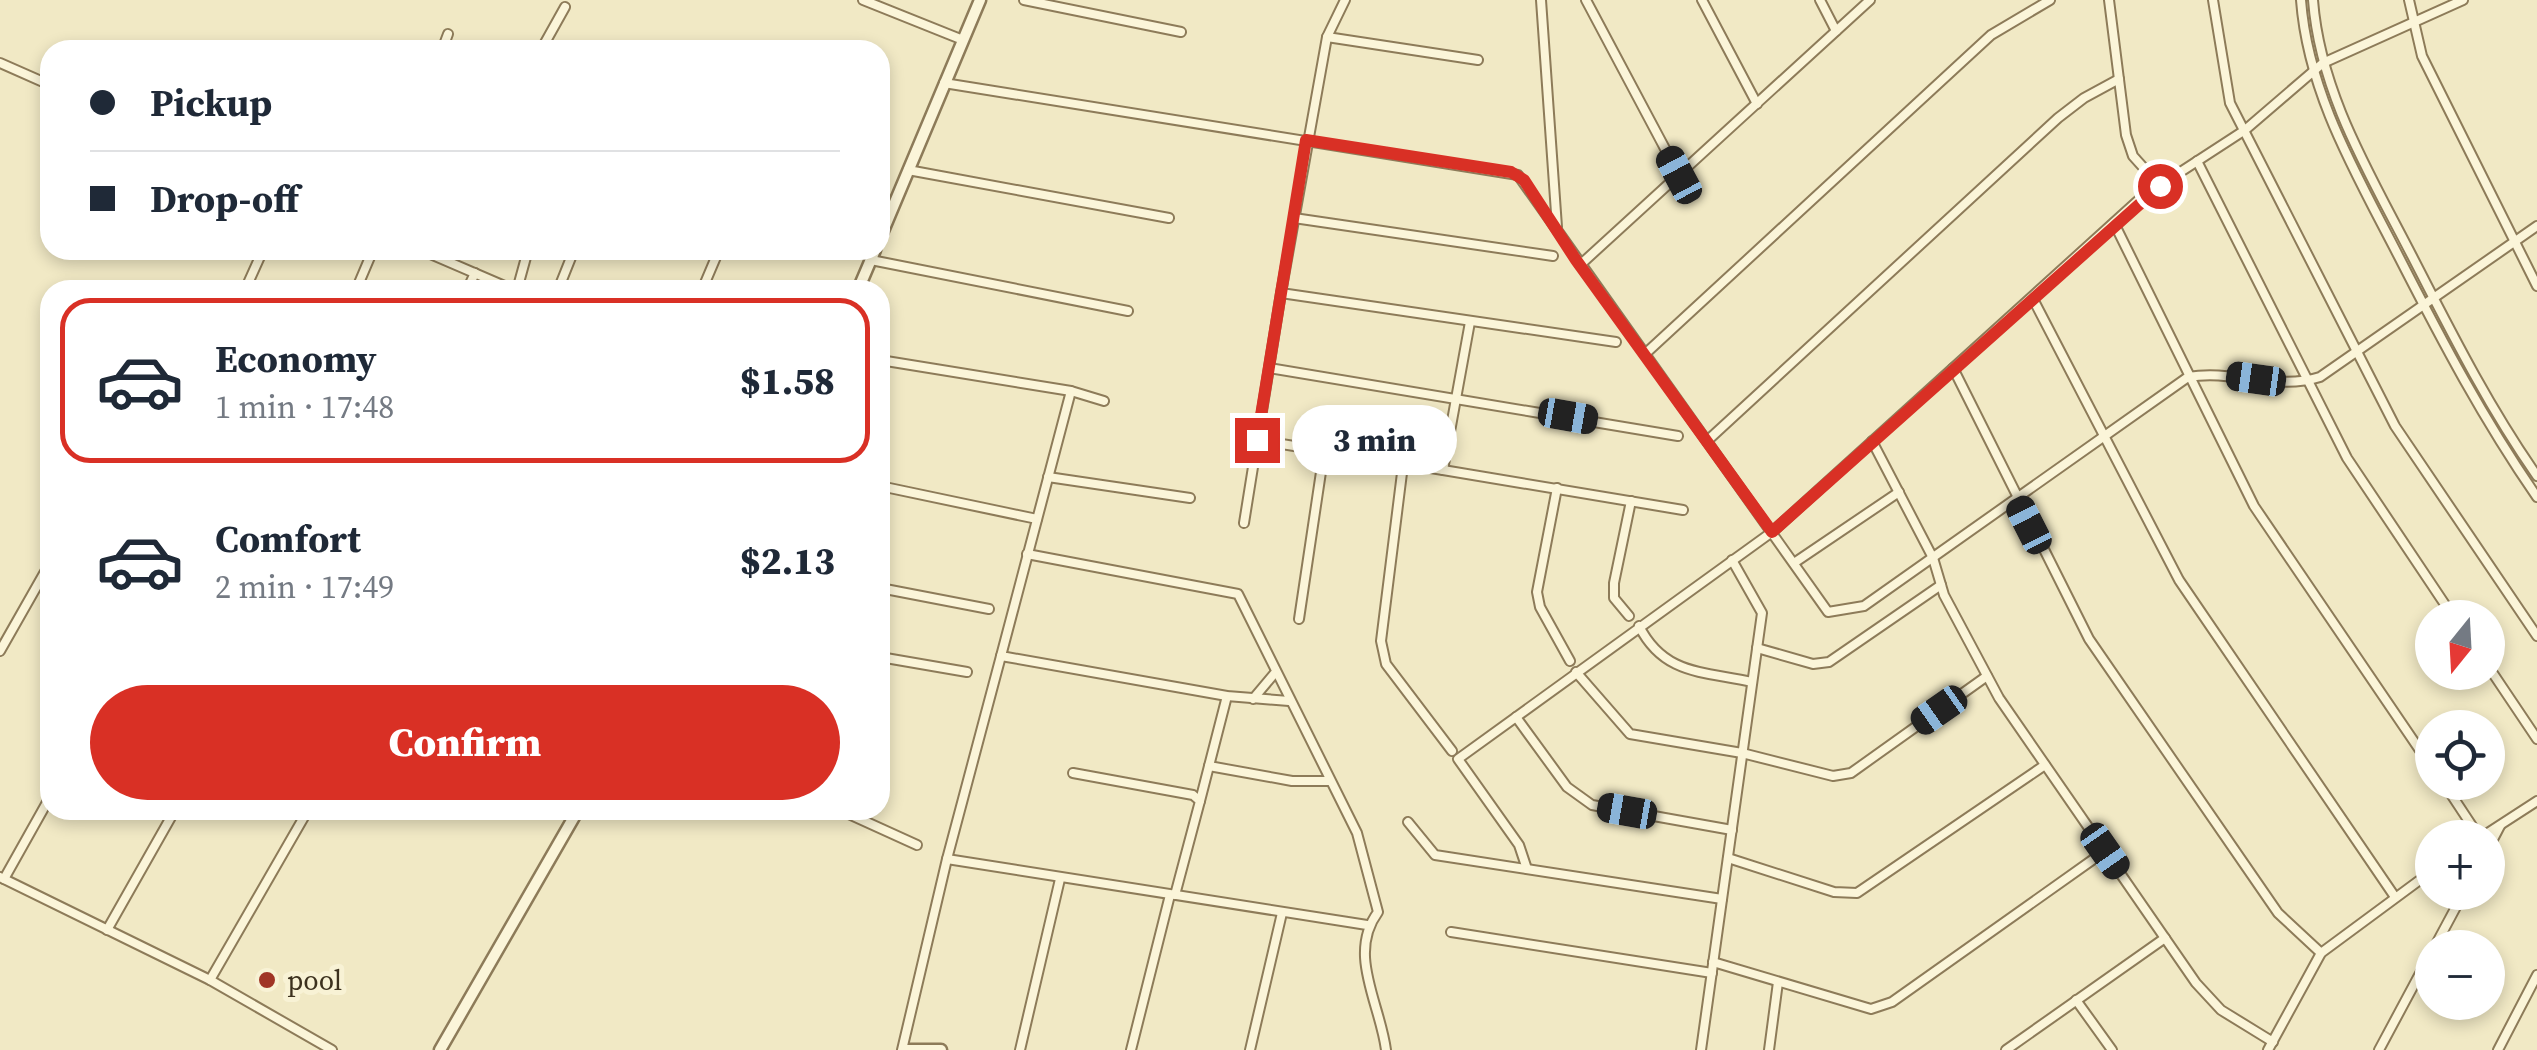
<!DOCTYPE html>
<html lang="en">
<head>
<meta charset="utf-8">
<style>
	body { margin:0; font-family:"Source Serif 4",serif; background:#f6f6f7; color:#1f2937; height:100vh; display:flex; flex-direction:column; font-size:38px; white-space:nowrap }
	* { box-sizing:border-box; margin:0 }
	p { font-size:32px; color:#747a83 }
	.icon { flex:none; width:55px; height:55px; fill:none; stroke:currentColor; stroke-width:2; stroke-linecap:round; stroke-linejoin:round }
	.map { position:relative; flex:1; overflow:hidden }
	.panel { position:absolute; left:40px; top:280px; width:850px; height:540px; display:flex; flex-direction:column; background:#fff; border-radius:30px; box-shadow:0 5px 15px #0003 }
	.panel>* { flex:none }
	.hud { position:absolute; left:40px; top:40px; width:850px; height:220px; border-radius:30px; box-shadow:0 5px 15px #0003; display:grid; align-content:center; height:220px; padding:0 50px; background:#fff }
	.needle { width:65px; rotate:198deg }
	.controls { position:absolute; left:2415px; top:600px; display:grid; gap:20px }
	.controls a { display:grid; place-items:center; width:90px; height:90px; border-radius:50%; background:#fff; box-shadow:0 5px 15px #0003; font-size:50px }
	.end { position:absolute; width:45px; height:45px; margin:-22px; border:12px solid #d93025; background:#fff; box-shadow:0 0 0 5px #fff }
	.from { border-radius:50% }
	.bubble { position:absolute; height:70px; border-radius:35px; background:#fff; box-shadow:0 5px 15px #0003; font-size:32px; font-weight:800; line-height:70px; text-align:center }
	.car { position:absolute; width:30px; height:60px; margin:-30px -15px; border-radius:12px; box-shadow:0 0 8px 2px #0007; background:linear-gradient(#222 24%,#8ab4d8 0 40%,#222 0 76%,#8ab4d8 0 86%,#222 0) }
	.hud b { display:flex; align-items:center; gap:35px; height:95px; font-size:38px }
	.hud b+b { border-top:2px solid #e0e1e3 }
	.hud i { width:25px; height:25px; background:#1f2937 }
	ul { padding:18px 0 0; list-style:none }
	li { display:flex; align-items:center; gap:30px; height:165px; margin:0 20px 15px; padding:0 30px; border:5px solid transparent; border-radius:30px }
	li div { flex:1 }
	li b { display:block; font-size:38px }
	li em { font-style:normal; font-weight:800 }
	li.on { border-color:#d93025 }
	li>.icon { width:90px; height:90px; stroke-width:1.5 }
	.action { display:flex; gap:20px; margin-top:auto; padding:20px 50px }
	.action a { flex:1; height:115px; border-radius:60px; background:#d93025; color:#fff; font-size:40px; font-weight:800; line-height:115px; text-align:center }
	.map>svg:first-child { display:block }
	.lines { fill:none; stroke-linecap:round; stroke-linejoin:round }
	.minor-casing { stroke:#8d7b59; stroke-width:12 }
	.tertiary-casing { stroke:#8d7b59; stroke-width:15 }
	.minor { stroke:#fbf5d9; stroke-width:8 }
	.tertiary { stroke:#fbf5d9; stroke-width:10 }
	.route { stroke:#d93025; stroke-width:12 }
	.poi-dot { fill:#a03526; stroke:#f8f2d5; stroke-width:4 }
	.labels { text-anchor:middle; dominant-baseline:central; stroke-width:10; stroke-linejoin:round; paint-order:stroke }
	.poi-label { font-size:28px; fill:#3c311e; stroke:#f8f2d5; text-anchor:start }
</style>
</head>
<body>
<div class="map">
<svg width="2537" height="1050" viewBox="0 0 2537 1050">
	<rect width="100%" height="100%" fill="#f1e9c5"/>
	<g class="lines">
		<g class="minor-casing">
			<g id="minor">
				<path d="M863,0L963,40"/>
				<path d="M1024,0L1181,32"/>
				<path d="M1345,0L1327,37L1281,293L1616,342"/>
				<path d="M1541,0L1557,227"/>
				<path d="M1586,0L1679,175"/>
				<path d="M1702,0L1757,104"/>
				<path d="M1820,0L1836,31"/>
				<path d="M2109,0L2126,135L2133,156L2160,186"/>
				<path d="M2213,0L2230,103L2395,426L2537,636"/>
				<path d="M2301,0C2308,94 2357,175 2399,257C2442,341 2483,419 2537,497"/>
				<path d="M2313,0C2320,93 2370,174 2412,256C2451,332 2488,406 2537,476"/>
				<path d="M2409,0L2422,56L2537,286"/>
				<path d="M1327,37L1478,60"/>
				<path d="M442,50L448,34"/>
				<path d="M541,50L565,7"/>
				<path d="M0,63L50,85"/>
				<path d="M944,83L1518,175L1828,612L1864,606L2188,377C2233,369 2276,391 2320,377L2537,226"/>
				<path d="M2197,161L2347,458L2454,618"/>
				<path d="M908,170L1169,218"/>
				<path d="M1294,218L1553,256"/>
				<path d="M2114,223L2254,506L2432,768"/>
				<path d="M421,250L514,290"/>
				<path d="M871,260L1128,311"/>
				<path d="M1580,265L1870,0"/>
				<path d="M245,290L263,250"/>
				<path d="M356,290L373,250"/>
				<path d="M467,290L475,273"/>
				<path d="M517,290L528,250"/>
				<path d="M558,290L574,250"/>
				<path d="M702,290L719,250"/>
				<path d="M2032,297L2179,580L2395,897"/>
				<path d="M1645,354L1991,35L2050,0"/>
				<path d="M880,360L1071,391L1104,401"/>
				<path d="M1269,368L1678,436"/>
				<path d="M1953,368L2089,639L2278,913L2321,953"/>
				<path d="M1071,391L1001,656L1227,696L1289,701"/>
				<path d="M1257,440L1443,470L1470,322"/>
				<path d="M1707,441L2058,118L2084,98L2119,79"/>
				<path d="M1872,441L1933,558L1944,595L1999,698L2196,983L2221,1010L2273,1042"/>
				<path d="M1403,465L1381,641L1386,664L1452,751"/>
				<path d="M1443,470L1683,510"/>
				<path d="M1048,477L1190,498"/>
				<path d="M880,486L1037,519"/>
				<path d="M1557,488L1537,592L1540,607L1570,661"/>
				<path d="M1244,523L1281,293"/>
				<path d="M1027,554L1238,594L1357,833L1378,912C1347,954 1380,1003 1386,1050"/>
				<path d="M1794,563L1899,492"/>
				<path d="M880,588L989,609"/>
				<path d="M1629,616L1614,598V583L1631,501"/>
				<path d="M1299,619L1324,452"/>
				<path d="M1639,626C1664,675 1702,671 1752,682"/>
				<path d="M1757,648L1813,664L1829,662L1941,585"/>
				<path d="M0,651L50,563"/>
				<path d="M880,657L967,672"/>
				<path d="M2488,666L2537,739"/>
				<path d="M1576,672L1630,734L1742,753L1833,776L1851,773L1987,676"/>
				<path d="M1253,699L1274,674"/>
				<path d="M1516,717L1567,787L1592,805L1732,830"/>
				<path d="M1209,766L1292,781H1330"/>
				<path d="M1073,773L1193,795L1200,801L1175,895"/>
				<path d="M2443,782L2480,838"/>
				<path d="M1200,801L1227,696"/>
				<path d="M840,810L917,845"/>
				<path d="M1408,822L1435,855L1722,899"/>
				<path d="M2480,838L2537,801"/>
				<path d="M2488,849L2500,826"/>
				<path d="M1728,858L1834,892L1857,893L2045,765"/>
				<path d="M947,859L1367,925"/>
				<path d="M1527,869L1519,845L1458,759L1772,532L2142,197L2245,130L2323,63L2463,0"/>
				<path d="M0,877L210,980L332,1050"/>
				<path d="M4,879L50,797"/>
				<path d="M107,930L175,810"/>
				<path d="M1451,932L1712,973"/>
				<path d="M2434,948L2464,892"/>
				<path d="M1713,962L1871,1009L1892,1002L2105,851"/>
				<path d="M210,980L308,810"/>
				<path d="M2076,1000L2112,1050"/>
				<path d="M902,1050L947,859L1001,656"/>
				<path d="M1020,1050L1060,879"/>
				<path d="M1131,1050L1170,895"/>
				<path d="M1250,1050L1282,913"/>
				<path d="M1701,1050L1762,613L1732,560"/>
				<path d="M1769,1050L1778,982"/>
				<path d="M2006,1050L2165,938"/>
				<path d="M2268,1050L2321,953L2432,871"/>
				<path d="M2379,1050L2432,951"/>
				<path d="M2498,1050L2537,975"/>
			</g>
		</g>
		<g class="tertiary-casing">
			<g id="tertiary">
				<path d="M880,238L980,0"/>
				<path d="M858,290L875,250"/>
				<path d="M440,1050L578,810"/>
				<path d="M906,1050H941"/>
			</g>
		</g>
		<use href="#minor" class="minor"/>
		<use href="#tertiary" class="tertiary"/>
	</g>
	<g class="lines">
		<path class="route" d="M1257,440L1306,140L1511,172L1524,180L1576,260L1772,532L2160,186"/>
	</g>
	<circle class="poi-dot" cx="267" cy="980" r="10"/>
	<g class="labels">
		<g class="poi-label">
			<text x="287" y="980">pool</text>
		</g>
	</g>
</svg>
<div class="controls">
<a><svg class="needle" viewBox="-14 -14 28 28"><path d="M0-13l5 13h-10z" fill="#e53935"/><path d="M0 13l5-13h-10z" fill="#747a83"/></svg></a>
<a><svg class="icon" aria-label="locate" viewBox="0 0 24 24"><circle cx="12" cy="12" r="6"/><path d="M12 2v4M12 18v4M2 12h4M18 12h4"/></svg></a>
<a>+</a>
<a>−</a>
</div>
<i class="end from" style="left:2160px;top:186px"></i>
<i class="end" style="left:1257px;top:440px"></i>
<div class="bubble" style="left:1292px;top:405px;width:165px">3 min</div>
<i class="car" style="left:1679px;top:175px;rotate:332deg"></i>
<i class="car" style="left:2256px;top:379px;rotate:278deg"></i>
<i class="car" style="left:1568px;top:416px;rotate:100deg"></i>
<i class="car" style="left:2029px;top:525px;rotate:333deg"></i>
<i class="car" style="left:1939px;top:710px;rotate:235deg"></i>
<i class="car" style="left:1627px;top:811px;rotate:280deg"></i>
<i class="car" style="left:2105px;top:851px;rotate:145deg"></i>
<div class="hud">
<b><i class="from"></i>Pickup</b>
<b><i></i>Drop-off</b>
</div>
<section class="panel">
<ul>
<li class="on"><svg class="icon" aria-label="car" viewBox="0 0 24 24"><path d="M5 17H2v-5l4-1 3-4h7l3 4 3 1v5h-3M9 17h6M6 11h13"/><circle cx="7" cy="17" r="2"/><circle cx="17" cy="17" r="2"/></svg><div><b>Economy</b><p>1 min · 17:48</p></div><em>$1.58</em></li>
<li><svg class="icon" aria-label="car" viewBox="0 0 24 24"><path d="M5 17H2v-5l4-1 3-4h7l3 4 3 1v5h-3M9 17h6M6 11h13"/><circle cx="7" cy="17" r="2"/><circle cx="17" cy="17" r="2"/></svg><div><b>Comfort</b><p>2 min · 17:49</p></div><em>$2.13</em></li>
</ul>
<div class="action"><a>Confirm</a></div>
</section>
</div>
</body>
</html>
